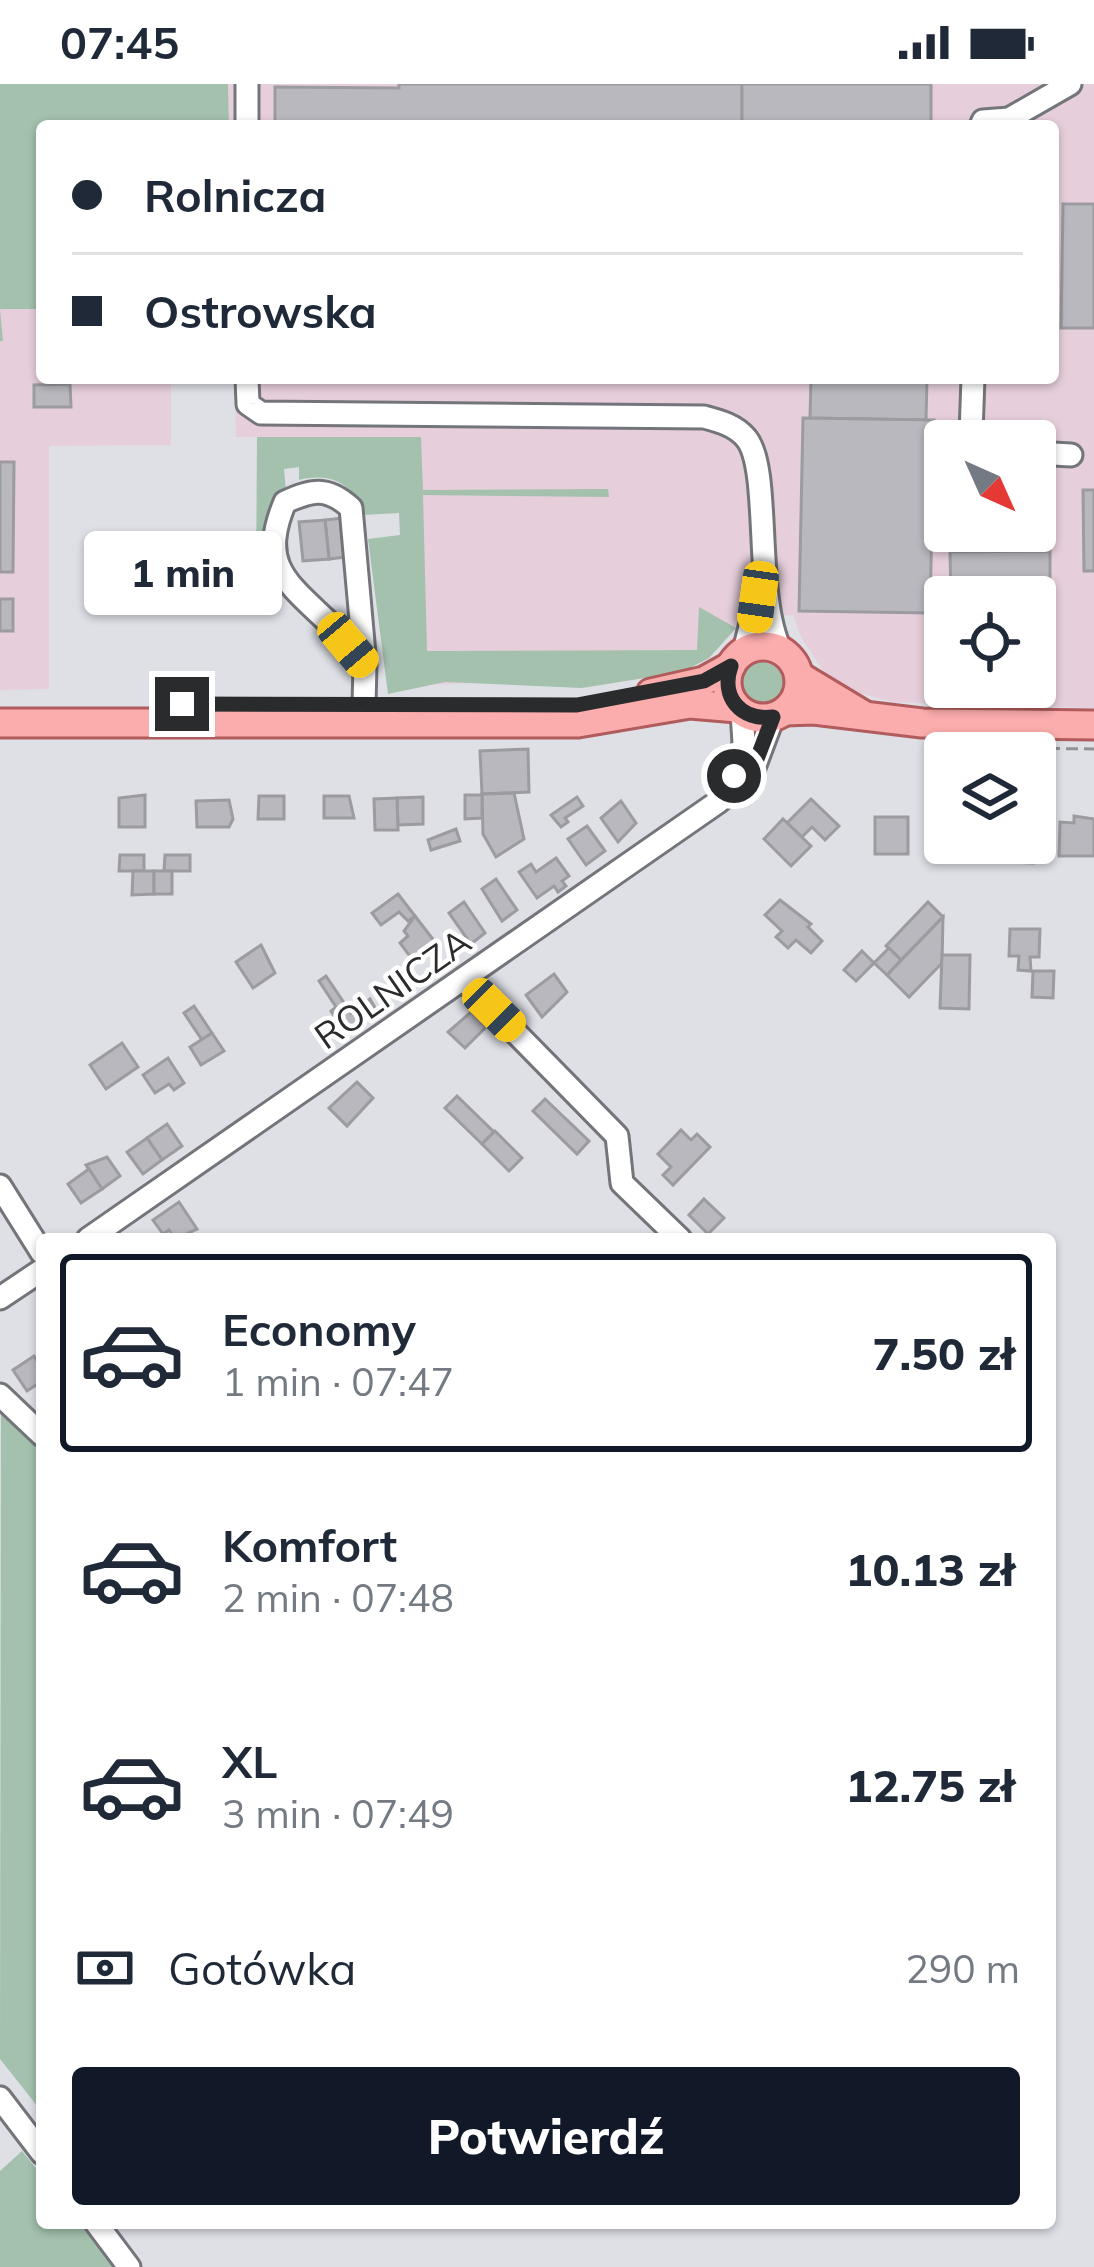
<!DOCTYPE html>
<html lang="pl">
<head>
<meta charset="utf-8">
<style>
	body { margin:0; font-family:Mulish,sans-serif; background:#f6f6f7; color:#1f2937; height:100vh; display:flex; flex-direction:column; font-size:45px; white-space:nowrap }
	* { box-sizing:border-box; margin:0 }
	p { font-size:39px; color:#747a83 }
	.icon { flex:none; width:66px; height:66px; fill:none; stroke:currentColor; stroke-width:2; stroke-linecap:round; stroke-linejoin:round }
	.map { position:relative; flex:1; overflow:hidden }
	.panel { position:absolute; left:36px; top:1149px; width:1020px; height:996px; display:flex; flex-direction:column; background:#fff; border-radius:12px; box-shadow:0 3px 9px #0004 }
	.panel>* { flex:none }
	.banner { position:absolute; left:36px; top:36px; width:1023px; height:264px; border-radius:12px; box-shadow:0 3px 9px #0004; display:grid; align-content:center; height:264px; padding:0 36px; background:#fff }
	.needle { width:78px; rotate:135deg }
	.controls { position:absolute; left:924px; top:336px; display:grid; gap:24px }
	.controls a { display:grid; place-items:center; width:132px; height:132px; border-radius:12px; background:#fff; box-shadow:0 3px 9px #0004; font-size:60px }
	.end { position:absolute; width:54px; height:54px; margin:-27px; border:15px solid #2a2b2d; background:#fff; box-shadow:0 0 0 6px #fff }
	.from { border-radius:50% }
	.bubble { position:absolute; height:84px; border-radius:12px; background:#fff; box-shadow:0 3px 9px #0004; font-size:39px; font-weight:800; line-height:84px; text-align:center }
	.car { position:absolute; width:36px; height:72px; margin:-36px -18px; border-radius:15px; box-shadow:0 0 9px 3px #0007; background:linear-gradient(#f5c518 24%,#345 0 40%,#f5c518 0 76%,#345 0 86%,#f5c518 0) }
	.banner b { display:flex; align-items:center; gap:42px; height:114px; font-size:45px }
	.banner b+b { border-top:3px solid #e0e1e3 }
	.banner i { width:30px; height:30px; background:#1f2937 }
	ul { padding:21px 0 0; list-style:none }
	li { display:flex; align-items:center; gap:36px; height:198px; margin:0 24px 18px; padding:0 12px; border:6px solid transparent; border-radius:12px }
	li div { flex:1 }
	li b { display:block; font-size:45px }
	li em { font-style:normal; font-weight:800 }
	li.selected { border-color:#111827 }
	li>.icon { width:108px; height:108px; stroke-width:1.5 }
	.pay { display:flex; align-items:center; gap:30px; height:132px; padding:0 36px; font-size:45px }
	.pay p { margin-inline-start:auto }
	.cta { display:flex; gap:24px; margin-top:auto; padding:24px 36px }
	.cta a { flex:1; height:138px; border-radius:12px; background:#111827; color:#fff; font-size:48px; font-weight:800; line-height:138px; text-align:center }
	.status { display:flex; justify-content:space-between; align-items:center; height:84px; padding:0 60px; background:#fff; direction:ltr }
	.status svg { height:33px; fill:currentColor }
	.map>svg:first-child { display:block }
	.industrial { fill:#e6cfdb; fill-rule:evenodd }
	.green { fill:#a3c1ad }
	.building { fill:#b8b8be; stroke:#9b9ba0; stroke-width:3 }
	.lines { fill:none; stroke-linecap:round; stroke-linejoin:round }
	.minor-casing { stroke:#74757b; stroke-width:27 }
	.major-casing { stroke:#b15b5c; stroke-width:33 }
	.path { stroke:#919296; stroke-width:3; stroke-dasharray:12 6; stroke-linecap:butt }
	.minor { stroke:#fff; stroke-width:21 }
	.major { stroke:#fbacac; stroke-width:27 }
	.route { stroke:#2a2b2d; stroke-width:15 }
	.labels { text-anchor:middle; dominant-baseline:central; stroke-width:9; stroke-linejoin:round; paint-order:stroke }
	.street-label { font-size:36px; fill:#2a2b2d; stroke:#fff }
</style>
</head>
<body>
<div class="status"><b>07:45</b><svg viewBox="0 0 49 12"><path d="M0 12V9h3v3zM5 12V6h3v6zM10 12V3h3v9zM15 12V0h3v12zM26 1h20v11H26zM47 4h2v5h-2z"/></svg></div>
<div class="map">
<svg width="1094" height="2183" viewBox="0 0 1094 2183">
	<rect width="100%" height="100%" fill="#dee0e6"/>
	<g class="industrial">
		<path d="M228,0H1094V624L892,618L844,605L826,591L802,555L793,531L746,534L709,574L682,588L582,604L494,598L427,601L421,354L236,353L235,294H1053V42H229ZM945,357H1035V447H945ZM945,513H1035V603H945Z"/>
		<path d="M0,225H42V294H171V361L49,362V605L0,606Z"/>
	</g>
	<g class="green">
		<path d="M0,0H228L229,42H42V225H0L3,257H0Z"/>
		<path d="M257,353H421L423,406L608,405L609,413L423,411L427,567L697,566L699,523L736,544L709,574L682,588L582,604L445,598L388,610L368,455L400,451L399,429L363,431C354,400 332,388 299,396V383L284,385L286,408L269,495L256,502Z"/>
		<circle cx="761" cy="601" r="23"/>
		<path d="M1,1325L42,1364V2028L0,1975Z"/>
		<path d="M22,2067L42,2092V2139H79L114,2183H0V2087Z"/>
	</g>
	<g class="building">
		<path d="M399,0H742V42H275V3L399,4Z"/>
		<rect x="742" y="0" width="189" height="42"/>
		<path d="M1063,120H1094V244H1061Z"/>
		<path d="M811,294H927L926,336L810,334Z"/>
		<path d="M70,300L71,323H34V301Z"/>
		<path d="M803,334L934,336L930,529L799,527Z"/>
		<path d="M0,378H14L13,488H0Z"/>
		<path d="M1083,406H1094V487H1084Z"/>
		<path d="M351,433L354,472L329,475L325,436Z"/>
		<path d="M325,436L329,475L303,477L299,438Z"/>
		<path d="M1050,467V537H1035V513H951L950,468Z"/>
		<rect x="0" y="515" width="13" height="32"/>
		<path d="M528,665L529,708L482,710L480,667Z"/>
		<path d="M514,709L524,755L496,773L483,750L482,710Z"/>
		<path d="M145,711V743H119V714Z"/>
		<path d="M465,711H482V734L465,735Z"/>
		<path d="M259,712H284V735H258Z"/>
		<path d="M324,712H349L354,734H324Z"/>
		<path d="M423,713V740L398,741L397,714Z"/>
		<path d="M577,713L583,722L565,734L568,738L561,743L551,731Z"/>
		<path d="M397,714L398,746H375L374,715Z"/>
		<path d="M811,715L839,742L825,756L812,743L802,753L787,739Z"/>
		<path d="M229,716L233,735L229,743H197L196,717Z"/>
		<path d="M621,717L636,739L618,758L601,734Z"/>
		<path d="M1074,732L1094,735V772H1059L1060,738L1074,739Z"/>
		<rect x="875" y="733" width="33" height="37"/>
		<path d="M783,735L811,762L791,782L764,755Z"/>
		<path d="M587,742L605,767L586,781L568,755Z"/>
		<path d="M456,745L460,757L431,766L428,756Z"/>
		<path d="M1035,752L1040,761L1034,779L1008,778L1009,759H1035Z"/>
		<path d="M120,771H144V787H119Z"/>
		<path d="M165,771H190V787H164Z"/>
		<path d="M556,774L569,792L562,797L566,802L558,808L554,802L537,814L519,788L531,780L536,788Z"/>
		<path d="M133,787H154V810L132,811Z"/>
		<rect x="154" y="787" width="18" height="23"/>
		<path d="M496,795L517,826L502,837L482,805Z"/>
		<path d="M398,810L415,832L408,837L399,828L381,841L372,829Z"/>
		<path d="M780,816L811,840L808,843L822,857L811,869L796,856L788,864L776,853L782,847L765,831Z"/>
		<path d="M464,818L485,849L471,860L449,829Z"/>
		<path d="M928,818L943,833L901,876L886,862Z"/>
		<path d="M415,832L435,858L415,879L400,859L408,852L404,847Z"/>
		<path d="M943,833L942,879L909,913L887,891Z"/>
		<path d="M1010,845H1040L1039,873H1030L1031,887L1018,886L1019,872H1009Z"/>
		<path d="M261,861L275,889L253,904L236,878Z"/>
		<path d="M889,864L901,876L887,891L874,879Z"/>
		<path d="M862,867L874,879L856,897L844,886Z"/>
		<path d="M942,871H970L969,925L940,924Z"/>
		<path d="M1033,887H1054L1053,914L1032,913Z"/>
		<path d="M554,890L567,908L542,933L526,911Z"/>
		<path d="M326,892L351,929L370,915L377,927L351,944L345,936L339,940L331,927L336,923L319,897Z"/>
		<path d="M194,922L212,949L202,956L184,929Z"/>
		<path d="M471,928L486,943L465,964L448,948Z"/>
		<path d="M212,949L224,967L201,981L190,963Z"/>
		<path d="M122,959L138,983L106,1005L90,981Z"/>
		<path d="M168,974L184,999L174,1006L169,1000L155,1009L143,991Z"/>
		<path d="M357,998L373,1014L347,1042L329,1024Z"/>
		<path d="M457,1012L494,1048L482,1060L445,1024Z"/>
		<path d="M545,1015L589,1057L577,1070L533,1027Z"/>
		<path d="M167,1040L182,1062L162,1076L147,1054Z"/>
		<path d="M681,1046L691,1056L697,1050L710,1063L673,1101L663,1091L671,1083L658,1070Z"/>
		<path d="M495,1047L522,1074L509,1087L482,1060Z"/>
		<path d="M147,1054L162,1076L143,1090L127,1068Z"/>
		<path d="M107,1073L120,1092L102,1105L86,1081Z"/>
		<path d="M89,1085L102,1105L81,1119L68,1100Z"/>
		<path d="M704,1115L724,1134L708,1150L689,1131Z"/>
		<path d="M179,1118L197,1145L175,1155L169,1146L163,1150L153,1136Z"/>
		<path d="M34,1272L42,1284V1297L27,1307L13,1286Z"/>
	</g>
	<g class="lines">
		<g class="minor-casing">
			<g id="minor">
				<path d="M247,42V0"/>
				<path d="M981,42L983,37L1009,35L1070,0"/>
				<path d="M247,294L248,320L261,329L704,333C719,337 735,341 746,354C772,385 753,511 781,567"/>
				<path d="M973,294L971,350L976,357"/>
				<path d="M1035,369L1071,371"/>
				<path d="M744,567L758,511"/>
				<path d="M364,621L365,581L351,424C327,402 312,406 285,418C259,480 285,497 328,538C341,551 353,566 365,581"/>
				<path d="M732,705L744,659L742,628"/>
				<path d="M463,895L617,1052L622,1099L680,1155"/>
				<path d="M0,1102L42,1169"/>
				<path d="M88,1155L718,718L752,689L773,633"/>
				<path d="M0,1214L42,1186"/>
				<path d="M0,1311L42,1351"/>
				<path d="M0,2014L42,2069"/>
				<path d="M96,2139L129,2183"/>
			</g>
		</g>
		<g class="major-casing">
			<g id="major">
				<circle cx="763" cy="598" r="36"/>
				<path d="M799,592L862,630"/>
				<path d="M651,609L704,597L731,582"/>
				<path d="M785,627L814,626L922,639L1094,641"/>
				<path d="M0,639H578L690,620L737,624"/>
			</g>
		</g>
		<path class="path" d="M940,663L1094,665"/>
		<use href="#minor" class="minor"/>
		<use href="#major" class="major"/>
	</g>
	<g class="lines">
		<path class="route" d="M182,620L577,621L704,597L731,582C720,613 741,637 773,633L752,688L732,705L734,692"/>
	</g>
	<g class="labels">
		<g class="street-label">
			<text transform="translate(392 904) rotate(-35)">ROLNICZA</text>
		</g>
	</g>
</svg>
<div class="controls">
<a><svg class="needle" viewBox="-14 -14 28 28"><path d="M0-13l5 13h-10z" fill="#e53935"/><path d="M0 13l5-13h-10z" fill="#747a83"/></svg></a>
<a><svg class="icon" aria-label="locate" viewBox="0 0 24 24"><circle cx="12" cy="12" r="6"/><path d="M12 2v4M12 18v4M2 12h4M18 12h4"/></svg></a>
<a><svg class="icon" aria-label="layers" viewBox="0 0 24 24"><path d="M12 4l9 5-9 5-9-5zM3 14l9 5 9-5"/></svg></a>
</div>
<i class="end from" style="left:734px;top:692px"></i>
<i class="end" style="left:182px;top:620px"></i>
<div class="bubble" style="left:84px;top:447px;width:198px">1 min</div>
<i class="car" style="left:758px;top:513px;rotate:188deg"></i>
<i class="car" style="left:348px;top:561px;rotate:140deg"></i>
<i class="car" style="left:494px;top:926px;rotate:135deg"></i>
<div class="banner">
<b><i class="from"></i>Rolnicza</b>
<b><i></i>Ostrowska</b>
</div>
<section class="panel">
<ul>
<li class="selected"><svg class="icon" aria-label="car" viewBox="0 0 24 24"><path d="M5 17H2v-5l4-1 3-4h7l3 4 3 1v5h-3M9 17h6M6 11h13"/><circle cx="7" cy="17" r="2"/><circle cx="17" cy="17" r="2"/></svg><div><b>Economy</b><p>1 min · 07:47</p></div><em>7.50 zł</em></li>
<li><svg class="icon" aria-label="car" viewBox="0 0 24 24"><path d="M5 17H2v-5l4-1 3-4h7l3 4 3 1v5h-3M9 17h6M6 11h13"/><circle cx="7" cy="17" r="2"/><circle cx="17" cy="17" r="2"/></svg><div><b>Komfort</b><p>2 min · 07:48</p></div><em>10.13 zł</em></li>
<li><svg class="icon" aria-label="car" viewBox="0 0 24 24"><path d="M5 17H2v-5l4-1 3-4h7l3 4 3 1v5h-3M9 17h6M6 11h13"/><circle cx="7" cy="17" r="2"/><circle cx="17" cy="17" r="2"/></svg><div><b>XL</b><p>3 min · 07:49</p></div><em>12.75 zł</em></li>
</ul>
<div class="pay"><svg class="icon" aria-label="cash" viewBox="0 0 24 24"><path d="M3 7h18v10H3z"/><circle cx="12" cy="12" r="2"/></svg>Gotówka<p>290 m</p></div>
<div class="cta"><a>Potwierdź</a></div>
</section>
</div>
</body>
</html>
